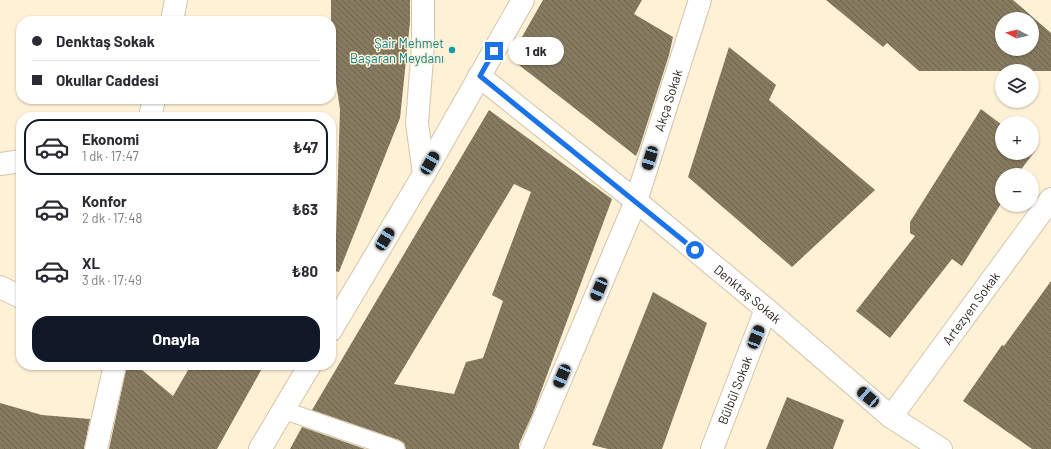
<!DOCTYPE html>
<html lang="tr">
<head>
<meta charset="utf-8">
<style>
	body { margin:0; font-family:Barlow,sans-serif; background:#f2f2f3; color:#2b2b33; height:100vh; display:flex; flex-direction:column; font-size:15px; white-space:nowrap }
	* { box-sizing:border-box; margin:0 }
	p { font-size:13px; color:#7c7c81 }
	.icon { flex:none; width:22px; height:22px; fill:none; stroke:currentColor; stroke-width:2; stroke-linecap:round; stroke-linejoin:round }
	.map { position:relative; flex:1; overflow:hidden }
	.details { position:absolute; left:16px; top:112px; width:320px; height:258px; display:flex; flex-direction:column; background:#fff; border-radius:16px; box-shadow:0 1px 3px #0004 }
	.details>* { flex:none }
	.banner { position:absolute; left:16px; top:16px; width:320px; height:88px; border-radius:16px; box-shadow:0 1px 3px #0004; display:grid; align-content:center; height:88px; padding:0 16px; background:#fff }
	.needle { width:26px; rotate:277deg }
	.controls { position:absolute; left:995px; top:12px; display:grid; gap:8px }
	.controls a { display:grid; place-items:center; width:44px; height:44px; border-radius:50%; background:#fff; box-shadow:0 1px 3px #0004; font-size:20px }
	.end { position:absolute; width:18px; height:18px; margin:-9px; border:5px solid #1a73e8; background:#fff; box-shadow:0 0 0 2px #fff }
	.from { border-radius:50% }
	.bubble { position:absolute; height:28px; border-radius:14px; background:#fff; box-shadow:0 1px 3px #0004; font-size:13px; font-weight:700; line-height:28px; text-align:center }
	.car { position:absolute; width:12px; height:24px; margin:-12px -6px; border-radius:5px; box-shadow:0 0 3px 1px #0007; background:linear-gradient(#222 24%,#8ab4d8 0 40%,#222 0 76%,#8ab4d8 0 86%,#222 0) }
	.banner b { display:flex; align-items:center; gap:14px; height:38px; font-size:15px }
	.banner b+b { border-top:1px solid #e1e1e2 }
	.banner i { width:10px; height:10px; background:#2b2b33 }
	ul { padding:7px 0 0; list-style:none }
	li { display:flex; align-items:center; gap:12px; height:56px; margin:0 8px 6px; padding:0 8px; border:2px solid transparent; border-radius:16px }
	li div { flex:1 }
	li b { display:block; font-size:15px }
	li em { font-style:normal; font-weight:700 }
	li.on { border-color:#111827 }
	li>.icon { width:36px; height:36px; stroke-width:1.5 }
	.cta { display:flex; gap:8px; margin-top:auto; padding:8px 16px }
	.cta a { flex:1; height:46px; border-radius:16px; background:#111827; color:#fff; font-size:16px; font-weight:700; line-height:46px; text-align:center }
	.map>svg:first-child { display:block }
	.building { fill:url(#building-back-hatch); fill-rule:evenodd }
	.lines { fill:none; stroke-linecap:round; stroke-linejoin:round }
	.lane-casing { stroke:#d3c5aa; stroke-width:19 }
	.street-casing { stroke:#d3c5aa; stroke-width:24 }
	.secondary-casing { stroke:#d3c5aa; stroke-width:24 }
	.lane { stroke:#fff; stroke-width:17 }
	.street { stroke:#fff; stroke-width:22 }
	.secondary { stroke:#fff; stroke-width:22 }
	.route { stroke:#1a73e8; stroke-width:5 }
	.culture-dot { fill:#0f9aa8; stroke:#fff1d5; stroke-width:1.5 }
	.labels { text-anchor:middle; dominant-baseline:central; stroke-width:3; stroke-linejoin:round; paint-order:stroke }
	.culture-label { font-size:13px; fill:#0d838f; stroke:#fff1d5; text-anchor:end }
	.street-label { font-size:13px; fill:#231e14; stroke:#fff1d5 }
</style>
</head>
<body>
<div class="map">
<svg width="1051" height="449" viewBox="0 0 1051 449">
	<defs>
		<pattern id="building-back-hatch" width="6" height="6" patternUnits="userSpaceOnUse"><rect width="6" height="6" fill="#867a60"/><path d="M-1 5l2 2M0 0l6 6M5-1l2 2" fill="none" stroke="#6d634e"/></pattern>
	</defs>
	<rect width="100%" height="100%" fill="#fff1d5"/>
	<g class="building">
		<path d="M331,0H410V22L400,118L339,272L335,271L340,109L331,49Z"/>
		<path d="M543,0H642L634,14L673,37L669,55L639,149L636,156L510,58Z"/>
		<path d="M826,0H1013L1051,33V71H919L887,43L883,47ZM1002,19H1032V49H1002Z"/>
		<path d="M729,47L776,85L769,100L875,190L792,267L688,177Z"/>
		<path d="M981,109L1002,125V153H1032V149L1035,151L1017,175H1002V202L962,266L952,259L890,338L856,311L915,236L910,233V222Z"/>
		<path d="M489,110L612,199L533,413L519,444V449H406L404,443L399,440L312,410ZM514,184L531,192L492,295L503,301L483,358L466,362L454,394L394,384Z"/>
		<path d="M1051,281V449H1032L963,401L1002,345L1004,346Z"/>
		<path d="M653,292L707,323L662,449H608L592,445Z"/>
		<path d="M127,365H136L173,396L191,365H264L217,449H109Z"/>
		<path d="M787,397L844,420L833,449H766Z"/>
		<path d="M0,403L42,415L90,419L84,449H0Z"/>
		<path d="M302,427L365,449H290Z"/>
	</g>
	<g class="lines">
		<g class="lane-casing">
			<path id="lane" d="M283,410L396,449"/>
		</g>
		<g class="street-casing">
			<g id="street">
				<path d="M423,0V45L417,123L424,174"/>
				<path d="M172,21L176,0"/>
				<path id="s1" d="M479,76L636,201L766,309L891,417L941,449"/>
				<path d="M150,117L154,99"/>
				<path d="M0,164L21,161"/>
				<path d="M0,287L21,297"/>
				<path id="s2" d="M891,417L1051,199"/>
				<path d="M96,449L115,365"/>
				<path id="s3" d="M531,449L636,201L700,0"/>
				<path id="s4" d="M712,449L766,309"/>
			</g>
		</g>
		<g class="secondary-casing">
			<g id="secondary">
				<path d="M331,330L424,174L523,0"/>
				<path d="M260,449L310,365"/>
			</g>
		</g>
		<use href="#lane" class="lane"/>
		<use href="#street" class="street"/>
		<use href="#secondary" class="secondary"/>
	</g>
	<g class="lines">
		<path class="route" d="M494,51L480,76L695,250"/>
	</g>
	<circle class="culture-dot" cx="452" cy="50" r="4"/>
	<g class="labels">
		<g class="culture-label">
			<text x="444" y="43">Şair Mehmet<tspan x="444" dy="15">Başaran Meydanı</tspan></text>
		</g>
		<g class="street-label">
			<text stroke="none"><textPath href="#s3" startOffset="375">Akça Sokak</textPath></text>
			<text stroke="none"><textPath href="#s1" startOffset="346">Denktaş Sokak</textPath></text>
			<text stroke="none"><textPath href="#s2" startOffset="135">Artezyen Sokak</textPath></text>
			<text stroke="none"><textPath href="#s4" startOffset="63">Bülbül Sokak</textPath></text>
		</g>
	</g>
</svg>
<div class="controls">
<a><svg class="needle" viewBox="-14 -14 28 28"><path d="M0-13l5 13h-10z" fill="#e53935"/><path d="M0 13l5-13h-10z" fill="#7c7c81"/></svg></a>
<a><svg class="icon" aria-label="layers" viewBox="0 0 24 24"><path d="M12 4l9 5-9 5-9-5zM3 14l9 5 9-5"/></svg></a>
<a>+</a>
<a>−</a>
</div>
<i class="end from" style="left:695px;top:250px"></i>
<i class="end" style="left:494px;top:51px"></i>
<div class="bubble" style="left:508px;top:37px;width:56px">1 dk</div>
<i class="car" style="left:650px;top:158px;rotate:197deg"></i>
<i class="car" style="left:430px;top:163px;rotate:30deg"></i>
<i class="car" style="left:385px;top:239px;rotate:31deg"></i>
<i class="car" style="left:599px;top:289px;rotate:203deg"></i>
<i class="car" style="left:756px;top:337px;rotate:21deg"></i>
<i class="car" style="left:562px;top:376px;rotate:203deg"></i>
<i class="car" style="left:868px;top:397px;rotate:311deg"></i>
<div class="banner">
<b><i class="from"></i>Denktaş Sokak</b>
<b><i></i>Okullar Caddesi</b>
</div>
<section class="details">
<ul>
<li class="on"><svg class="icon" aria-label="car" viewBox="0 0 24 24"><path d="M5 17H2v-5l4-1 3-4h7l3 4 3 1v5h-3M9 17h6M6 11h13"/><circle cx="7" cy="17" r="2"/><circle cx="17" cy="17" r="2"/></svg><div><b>Ekonomi</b><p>1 dk · 17:47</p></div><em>₺47</em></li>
<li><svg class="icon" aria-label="car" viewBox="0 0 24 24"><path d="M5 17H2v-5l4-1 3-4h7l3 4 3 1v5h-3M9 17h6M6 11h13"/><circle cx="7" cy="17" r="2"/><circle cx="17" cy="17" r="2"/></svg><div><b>Konfor</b><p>2 dk · 17:48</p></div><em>₺63</em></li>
<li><svg class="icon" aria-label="car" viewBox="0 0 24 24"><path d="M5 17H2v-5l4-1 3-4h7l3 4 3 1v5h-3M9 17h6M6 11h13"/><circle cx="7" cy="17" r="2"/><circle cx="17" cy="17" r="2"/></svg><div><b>XL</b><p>3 dk · 17:49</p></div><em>₺80</em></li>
</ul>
<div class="cta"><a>Onayla</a></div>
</section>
</div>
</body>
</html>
